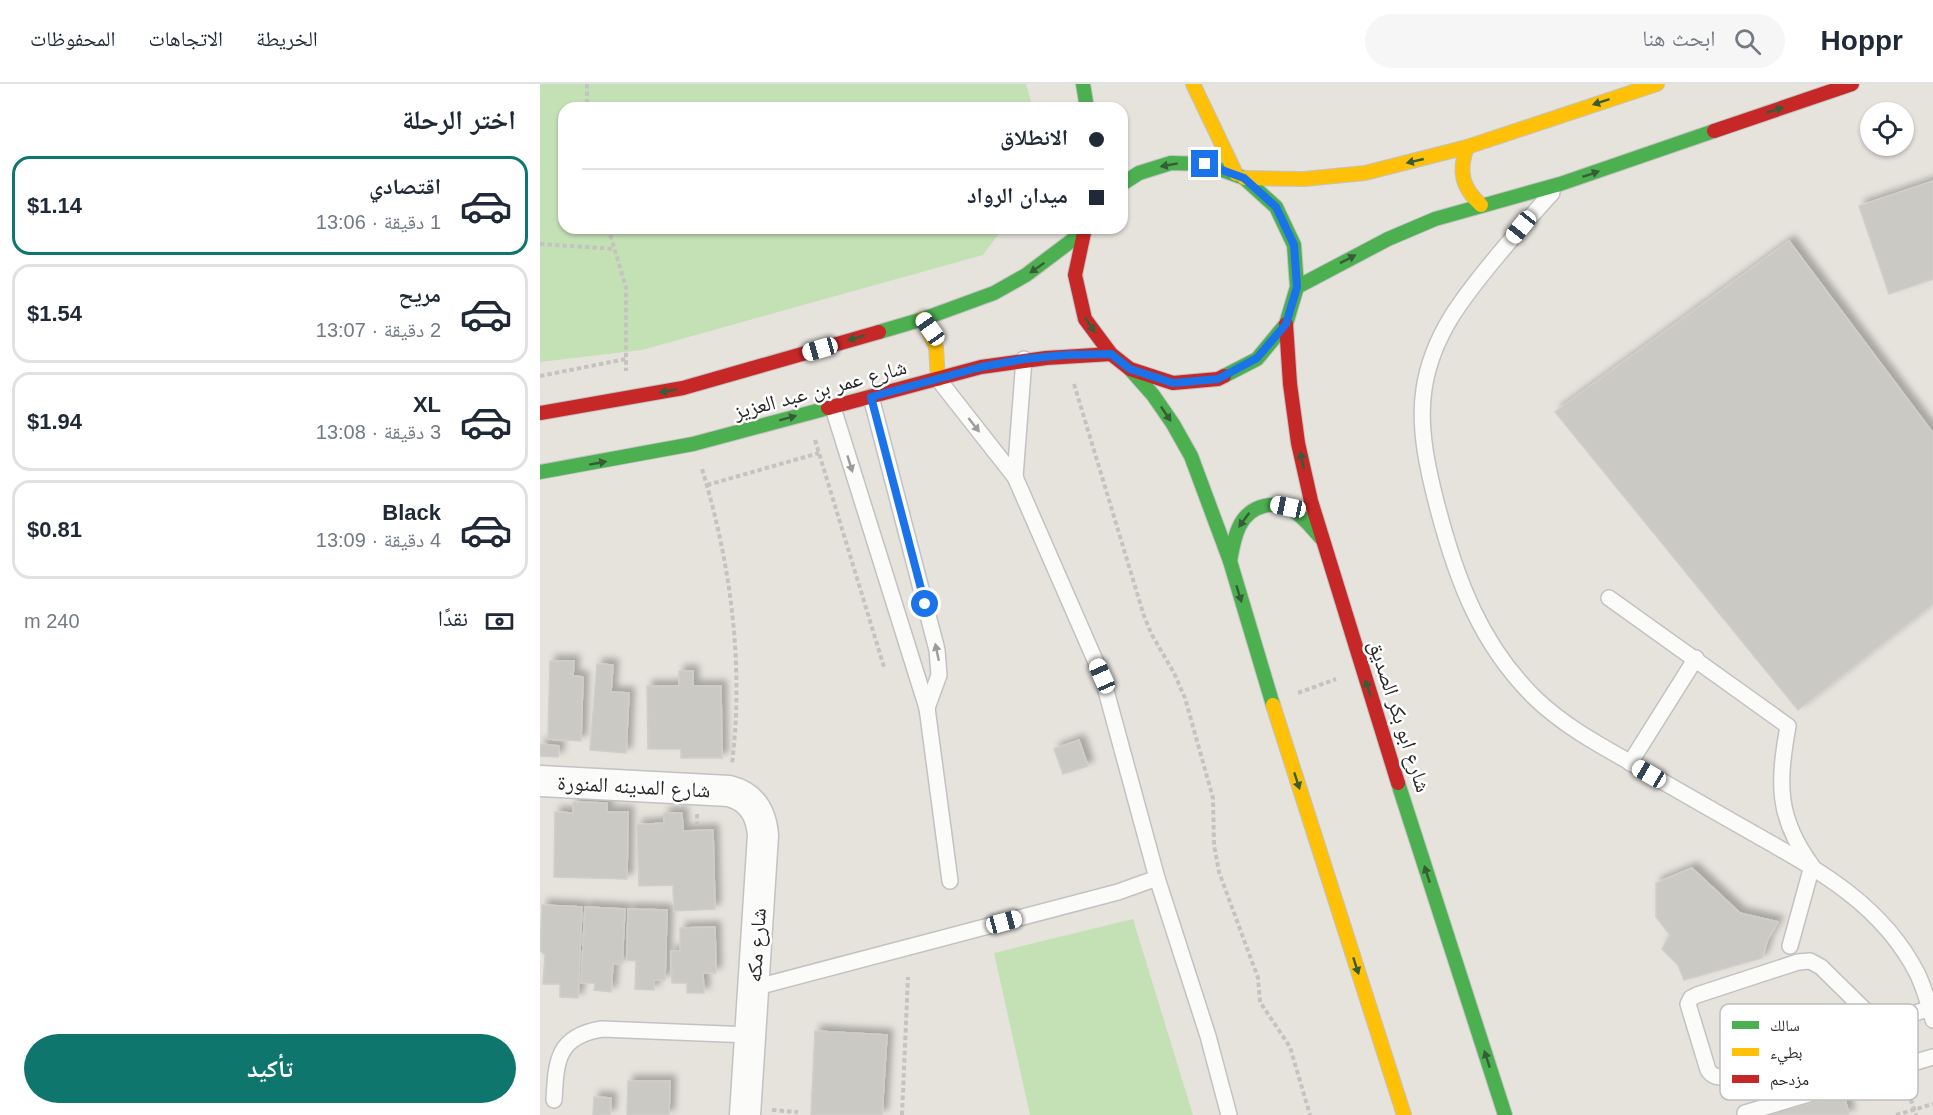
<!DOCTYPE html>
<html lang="ar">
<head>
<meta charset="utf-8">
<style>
	body { margin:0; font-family:Arial,"Noto Naskh Arabic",sans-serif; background:#f6f6f7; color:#1f2937; direction:rtl; height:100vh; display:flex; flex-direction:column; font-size:22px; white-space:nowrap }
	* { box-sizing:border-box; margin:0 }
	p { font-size:20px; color:#747a83 }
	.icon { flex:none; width:33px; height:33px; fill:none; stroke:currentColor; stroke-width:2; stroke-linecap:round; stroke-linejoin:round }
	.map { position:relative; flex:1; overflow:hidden; direction:ltr }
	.side { display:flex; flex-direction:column; background:#fff; width:540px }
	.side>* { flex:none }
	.banner { position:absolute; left:18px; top:18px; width:570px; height:132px; border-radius:18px; box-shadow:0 2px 4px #0004; direction:rtl; display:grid; align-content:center; height:132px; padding:0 24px; background:#fff }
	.buttons { position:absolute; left:1320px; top:18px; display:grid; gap:12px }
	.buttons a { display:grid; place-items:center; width:54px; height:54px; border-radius:50%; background:#fff; box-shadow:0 2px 4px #0004; font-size:30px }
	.end { position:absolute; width:27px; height:27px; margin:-14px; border:8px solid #1a73e8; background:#fff; box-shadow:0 0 0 3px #fff }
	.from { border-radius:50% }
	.car { position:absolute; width:18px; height:36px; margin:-18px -9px; border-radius:8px; box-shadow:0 0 4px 2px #0007; background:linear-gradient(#fff 24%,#345 0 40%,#fff 0 76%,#345 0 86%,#fff 0) }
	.banner b { display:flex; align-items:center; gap:21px; height:57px; font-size:22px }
	.banner b+b { border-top:2px solid #e0e1e3 }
	.banner i { width:15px; height:15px; background:#1f2937 }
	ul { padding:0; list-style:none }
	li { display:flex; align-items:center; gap:18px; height:99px; margin:0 12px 9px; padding:0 12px; border:3px solid #e0e1e3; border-radius:18px }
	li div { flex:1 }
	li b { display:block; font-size:22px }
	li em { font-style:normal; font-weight:700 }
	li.selected { border-color:#0f766e }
	li>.icon { width:54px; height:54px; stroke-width:1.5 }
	h2 { padding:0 24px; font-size:27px; line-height:72px }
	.pay { display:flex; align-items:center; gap:15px; height:66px; padding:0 24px; font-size:22px }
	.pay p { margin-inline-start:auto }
	.cta { display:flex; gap:12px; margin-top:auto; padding:12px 24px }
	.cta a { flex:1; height:69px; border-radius:36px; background:#0f766e; color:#fff; font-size:24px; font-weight:700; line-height:69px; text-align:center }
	header { display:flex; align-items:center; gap:36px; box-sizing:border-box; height:84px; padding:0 30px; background:#fff; border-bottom:2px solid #e0e1e3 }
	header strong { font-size:28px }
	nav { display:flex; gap:33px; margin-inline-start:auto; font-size:21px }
	.search { width:420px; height:54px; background:#f6f6f7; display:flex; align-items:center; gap:15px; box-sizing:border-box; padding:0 21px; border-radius:33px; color:#747a83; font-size:22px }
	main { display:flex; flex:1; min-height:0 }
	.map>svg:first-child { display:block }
	.green { fill:#c4e1b6 }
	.building { fill:#cbc9c4; stroke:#d1cec9; stroke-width:1.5; filter:url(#shadow) }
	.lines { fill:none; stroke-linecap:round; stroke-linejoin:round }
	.lane-casing { stroke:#c3c2c2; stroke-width:18 }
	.street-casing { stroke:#c3c2c2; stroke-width:33 }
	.fast-casing { stroke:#c3c2c2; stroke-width:16 }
	.slow-casing { stroke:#c3c2c2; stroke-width:16 }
	.jam-casing { stroke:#c3c2c2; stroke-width:16 }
	.path { stroke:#c4c3c2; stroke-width:4; stroke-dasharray:4.5 3; stroke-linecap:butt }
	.lane { stroke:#fbfbfa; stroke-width:15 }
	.street { stroke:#fbfbfa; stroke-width:30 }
	.fast { stroke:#4caf50; stroke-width:14 }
	.slow { stroke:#ffc107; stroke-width:14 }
	.jam { stroke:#c62828; stroke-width:14 }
	.oneway { fill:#365d37 }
	.oneway2 { fill:#9c9c9b }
	.route { stroke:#1a73e8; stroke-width:8 }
	.labels { text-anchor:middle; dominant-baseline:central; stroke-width:5; stroke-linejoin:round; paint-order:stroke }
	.street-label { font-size:21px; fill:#272727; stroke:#fff }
	.key { fill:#fff; stroke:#bebebe; stroke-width:1.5 }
	.key-label { font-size:16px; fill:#272727 }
</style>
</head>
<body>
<header>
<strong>Hoppr</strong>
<div class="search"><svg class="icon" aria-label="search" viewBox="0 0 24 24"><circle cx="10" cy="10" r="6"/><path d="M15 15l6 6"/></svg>ابحث هنا</div>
<nav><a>الخريطة</a><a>الاتجاهات</a><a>المحفوظات</a></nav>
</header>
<main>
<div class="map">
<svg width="1393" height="1031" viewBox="0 0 1393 1031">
	<defs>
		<filter id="shadow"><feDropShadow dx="5.5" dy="-5.5" stdDeviation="3" flood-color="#0004"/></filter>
	</defs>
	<rect width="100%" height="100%" fill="#e6e3dd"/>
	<g class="green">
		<path d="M0,0H486L493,24H24V144H463L443,171L102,266L0,278Z"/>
		<path d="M593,835L653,1031H490L454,869Z"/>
	</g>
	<g class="building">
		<path d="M1393,97V195L1349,210L1319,122Z"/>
		<path d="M1249,157L1393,349V520L1258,626L1015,328Z"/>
		<path d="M10,577H34L33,592L43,593L41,657L8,655Z"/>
		<path d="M57,580L73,581L71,608L89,609L86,669L50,666Z"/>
		<path d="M139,587H153V602H181L182,674H141V665H108L107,602H139Z"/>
		<path d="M539,656L548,682L523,690L514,665Z"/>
		<path d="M0,660L19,662L18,673L0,672Z"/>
		<path d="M33,718L67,719V728H88L87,795L14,793L15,728L33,729Z"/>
		<path d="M124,729H142L143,747L173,746L175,825L134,827L133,801L99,802L97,741L124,739Z"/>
		<path d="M1152,784L1200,829L1238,838L1228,855L1222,874L1144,896L1138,881L1122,865L1130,851L1116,833V799Z"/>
		<path d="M2,821L42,823L38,914L20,913V900H3L5,871L0,867Z"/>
		<path d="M45,823L85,825L82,880H73L71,908L54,906L55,899H41Z"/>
		<path d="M88,825L127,826L125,896H114V906L95,905L96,877L87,876Z"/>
		<path d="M175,843L176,889H163L164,909H147V899H132L131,867H140V844Z"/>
		<path d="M275,947L347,951L342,1031H271Z"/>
		<path d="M88,997H130L129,1031H87Z"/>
		<path d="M1304,1011L1309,1031H1222Z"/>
		<path d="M54,1013L71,1014L70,1031H53Z"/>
	</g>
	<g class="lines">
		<g class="lane-casing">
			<g id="lane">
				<path d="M1012,109C993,129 976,150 958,171C924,212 892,251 884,305C878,344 888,387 898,425C917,497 941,561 995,614C1022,640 1054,658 1086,676C1128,701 1169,724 1211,748C1276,785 1341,819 1377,889C1384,903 1389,921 1393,936"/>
				<path d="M331,313L397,566L399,591L387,624"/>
				<path d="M293,324L387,624L410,797"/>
				<path d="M475,393L484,275"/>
				<path d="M1069,514L1248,642C1238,699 1236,733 1272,782L1250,862"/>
				<path d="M1090,679L1156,574"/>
				<path d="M617,794L668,952L689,1031"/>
				<path d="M213,904L578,808L617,794L562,592L475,393L398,295"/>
				<path d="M1340,941L1281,883L1270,877L1258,878L1157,911L1151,914L1148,920L1168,986C1173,994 1180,993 1188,993L1390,924"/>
				<path d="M14,1016C16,977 17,952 62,945L210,951"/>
				<path d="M1205,1029L1393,973"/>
			</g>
		</g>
		<g class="street-casing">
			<path id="street" d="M0,697L189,707C212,713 221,729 223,751L205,1031"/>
		</g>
		<g class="fast-casing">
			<g id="fast">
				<path d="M543,0L547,24"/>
				<path d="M582,100L599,89L631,79L665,80L704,94L736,123L754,161L757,203L746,240L717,275L684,292"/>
				<path d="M757,203L848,155L895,135L1020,100L1174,47"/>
				<path d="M339,248L383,235L454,209L486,191L543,148"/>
				<path d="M590,285L613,311L633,340L651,372L690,477L733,621"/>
				<path d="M0,388L153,360L288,324"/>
				<path d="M690,477C694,455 698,428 724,422C733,420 743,420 751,425C763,432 772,444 781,454"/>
				<path d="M858,699L965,1031"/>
			</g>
		</g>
		<g class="slow-casing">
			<g id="slow">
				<path d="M653,0L696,90"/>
				<path d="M927,63C918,87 922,104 941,121"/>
				<path d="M704,94L764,95L825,89L927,63L1117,0"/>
				<path d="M383,235L396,263L398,295"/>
				<path d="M733,621L864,1031"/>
			</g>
		</g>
		<g class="jam-casing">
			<g id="jam">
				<path d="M1174,47L1312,0"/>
				<path d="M545,144L535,191L545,235L571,270L590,285L633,299L678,295L684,292"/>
				<path d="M746,240L750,300L758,359L771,417L858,699"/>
				<path d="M288,324L441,283L506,274L571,270"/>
				<path d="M0,329L143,304L339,248"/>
			</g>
		</g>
		<g class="path">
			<path d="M47,0V24"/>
			<path d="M68,144L86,203V287"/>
			<path d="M0,160L74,165"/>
			<path d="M0,292L86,275"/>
			<path d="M534,300L604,532L612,551L634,589L645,614L673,714L674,761L679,788L718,894L720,918L750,963L770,1031"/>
			<path d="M275,356L344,583"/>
			<path d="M162,385C191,480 204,581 192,680"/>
			<path d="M167,401L279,369"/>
			<path d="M758,609L796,595"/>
			<path d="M157,742V730"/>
			<path d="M1366,1001L1376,1031"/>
			<path d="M232,1026L258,1028"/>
			<path d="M362,1031L368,893"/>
			<path d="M1356,1031L1393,1020"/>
		</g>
		<use href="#lane" class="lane"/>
		<use href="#street" class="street"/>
		<use href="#fast" class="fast"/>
		<use href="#slow" class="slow"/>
		<use href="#jam" class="jam"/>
	</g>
	<defs><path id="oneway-solid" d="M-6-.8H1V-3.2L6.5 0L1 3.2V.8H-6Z" transform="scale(1.5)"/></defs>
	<g class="oneway">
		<use href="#oneway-solid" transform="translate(1061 18) rotate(162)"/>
		<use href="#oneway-solid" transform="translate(1235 26) rotate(-19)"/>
		<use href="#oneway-solid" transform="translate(875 77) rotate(167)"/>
		<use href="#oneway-solid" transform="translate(629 81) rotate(170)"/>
		<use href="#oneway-solid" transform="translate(1051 90) rotate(-19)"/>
		<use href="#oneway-solid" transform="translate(808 175) rotate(-27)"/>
		<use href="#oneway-solid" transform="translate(497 184) rotate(145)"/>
		<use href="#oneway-solid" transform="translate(550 241) rotate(57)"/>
		<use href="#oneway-solid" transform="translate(316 254) rotate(164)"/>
		<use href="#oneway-solid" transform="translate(128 307) rotate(169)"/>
		<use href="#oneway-solid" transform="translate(626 330) rotate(56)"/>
		<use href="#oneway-solid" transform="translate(248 334) rotate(-15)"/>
		<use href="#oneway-solid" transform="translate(762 376) rotate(-102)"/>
		<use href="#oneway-solid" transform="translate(58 379) rotate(-10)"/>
		<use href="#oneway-solid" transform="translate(704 436) rotate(126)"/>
		<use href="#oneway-solid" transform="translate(699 510) rotate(73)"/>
		<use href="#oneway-solid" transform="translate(828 604) rotate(-108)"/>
		<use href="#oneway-solid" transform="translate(757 697) rotate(72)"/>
		<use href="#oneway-solid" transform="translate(887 790) rotate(-108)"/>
		<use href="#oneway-solid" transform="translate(816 882) rotate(72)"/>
		<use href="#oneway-solid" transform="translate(947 975) rotate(-108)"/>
	</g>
	<g class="oneway2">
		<use href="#oneway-solid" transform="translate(434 341) rotate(52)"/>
		<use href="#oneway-solid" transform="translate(310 380) rotate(73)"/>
		<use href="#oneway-solid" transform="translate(397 568) rotate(-102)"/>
	</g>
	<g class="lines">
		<path class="route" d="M385,520L331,313L441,283L484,275L525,271L571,270L590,285L633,299L678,295L717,274L746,240L757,203L754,161L736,123L704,94L665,80"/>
	</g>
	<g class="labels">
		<g class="street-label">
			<text transform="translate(280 305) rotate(-15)">شارع عمر بن عبد العزيز</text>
			<text transform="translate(860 632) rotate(72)">شارع ابو بكر الصديق</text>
			<text transform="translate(94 702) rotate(3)">شارع المدينه المنورة</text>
			<text transform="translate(216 861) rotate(-86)">شارع مكه</text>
		</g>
	</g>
	<rect x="1180" y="920" width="198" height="96" rx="9" class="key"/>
	<rect x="1192" y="937" width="27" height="8" fill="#4caf50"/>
	<rect x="1192" y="964" width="27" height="8" fill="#ffc107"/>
	<rect x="1192" y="991" width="27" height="8" fill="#c62828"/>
	<g class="key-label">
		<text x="1230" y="947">سالك</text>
		<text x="1230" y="974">بطيء</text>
		<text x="1230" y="1001">مزدحم</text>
	</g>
</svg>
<div class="buttons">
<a><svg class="icon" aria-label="locate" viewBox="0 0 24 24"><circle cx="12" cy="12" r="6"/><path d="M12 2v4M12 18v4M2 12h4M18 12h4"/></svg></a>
</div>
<i class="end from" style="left:385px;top:520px"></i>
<i class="end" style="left:665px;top:80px"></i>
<i class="car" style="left:981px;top:143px;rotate:219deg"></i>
<i class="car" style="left:390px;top:245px;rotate:325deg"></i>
<i class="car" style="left:280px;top:265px;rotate:254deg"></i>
<i class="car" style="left:748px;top:423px;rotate:282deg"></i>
<i class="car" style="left:562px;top:592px;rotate:336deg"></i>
<i class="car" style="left:1109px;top:690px;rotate:300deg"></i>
<i class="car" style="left:464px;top:838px;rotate:75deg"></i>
<div class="banner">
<b><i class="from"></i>الانطلاق</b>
<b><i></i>ميدان الرواد</b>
</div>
</div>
<section class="side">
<h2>اختر الرحلة</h2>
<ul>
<li class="selected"><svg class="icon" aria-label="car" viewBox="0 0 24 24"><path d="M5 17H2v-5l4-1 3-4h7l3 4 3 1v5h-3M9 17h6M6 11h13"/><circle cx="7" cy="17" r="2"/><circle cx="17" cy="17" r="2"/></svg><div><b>اقتصادي</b><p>1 دقيقة · 13:06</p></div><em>$1.14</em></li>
<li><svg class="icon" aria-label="car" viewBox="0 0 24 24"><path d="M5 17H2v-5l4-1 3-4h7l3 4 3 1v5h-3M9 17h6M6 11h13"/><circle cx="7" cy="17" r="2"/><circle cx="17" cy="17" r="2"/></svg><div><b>مريح</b><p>2 دقيقة · 13:07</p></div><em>$1.54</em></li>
<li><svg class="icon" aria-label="car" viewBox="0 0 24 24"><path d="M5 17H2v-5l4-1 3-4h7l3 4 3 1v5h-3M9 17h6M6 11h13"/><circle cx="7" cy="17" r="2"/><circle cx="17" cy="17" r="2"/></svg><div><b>XL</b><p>3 دقيقة · 13:08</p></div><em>$1.94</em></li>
<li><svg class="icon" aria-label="car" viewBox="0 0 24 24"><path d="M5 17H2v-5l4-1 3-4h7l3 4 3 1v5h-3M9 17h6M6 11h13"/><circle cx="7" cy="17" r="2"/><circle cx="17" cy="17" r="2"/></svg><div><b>Black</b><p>4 دقيقة · 13:09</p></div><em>$0.81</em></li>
</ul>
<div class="pay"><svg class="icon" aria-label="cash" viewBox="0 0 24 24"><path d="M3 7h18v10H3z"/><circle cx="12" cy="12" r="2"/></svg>نقدًا<p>240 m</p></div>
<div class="cta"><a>تأكيد</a></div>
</section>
</main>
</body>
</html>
